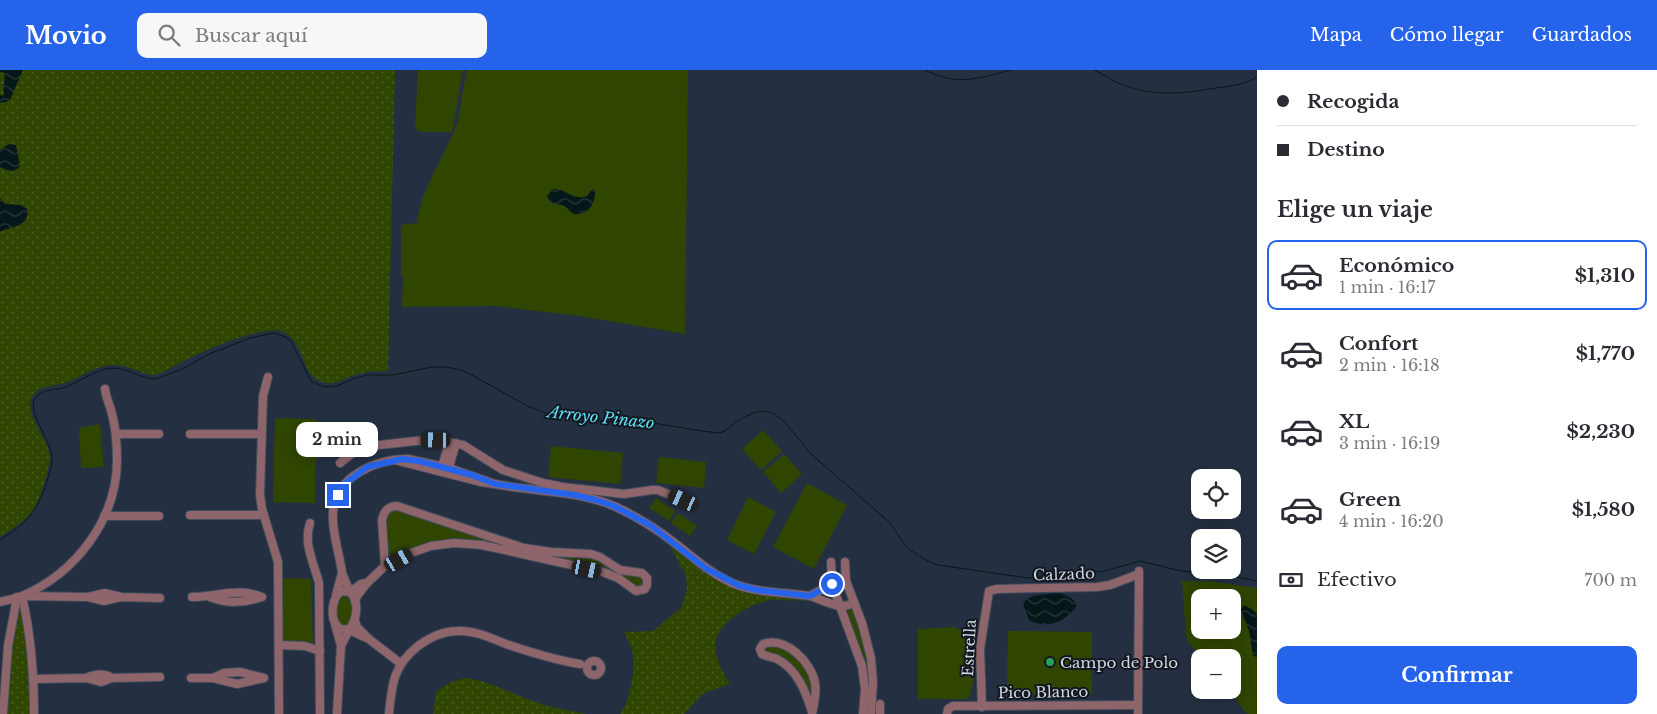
<!DOCTYPE html>
<html lang="es">
<head>
<meta charset="utf-8">
<style>
	body { margin:0; font-family:"Libre Baskerville",serif; background:#f7f7f7; color:#2b2b33; height:100vh; display:flex; flex-direction:column; font-size:19px; white-space:nowrap }
	* { box-sizing:border-box; margin:0 }
	p { font-size:16px; color:#7c7c81 }
	.icon { flex:none; width:28px; height:28px; fill:none; stroke:currentColor; stroke-width:2; stroke-linecap:round; stroke-linejoin:round }
	.map { position:relative; flex:1; overflow:hidden }
	.panel { display:flex; flex-direction:column; background:#fff; width:400px }
	.panel>* { flex:none }
	.hud { display:grid; align-content:center; height:110px; padding:0 20px; background:#fff }
	.fabs { position:absolute; left:1191px; top:399px; display:grid; gap:10px }
	.fabs a { display:grid; place-items:center; width:50px; height:50px; border-radius:10px; background:#fff; box-shadow:0 2px 12px #0003; font-size:25px }
	.end { position:absolute; width:22px; height:22px; margin:-11px; border:6px solid #2563eb; background:#fff; box-shadow:0 0 0 2px #fff }
	.from { border-radius:50% }
	.bubble { position:absolute; height:35px; border-radius:10px; background:#fff; box-shadow:0 2px 12px #0003; font-size:16px; font-weight:700; line-height:35px; text-align:center }
	.car { position:absolute; width:15px; height:30px; margin:-15px -8px; border-radius:6px; box-shadow:0 0 4px 1px #0007; background:linear-gradient(#222 24%,#8ab4d8 0 40%,#222 0 76%,#8ab4d8 0 86%,#222 0) }
	.hud b { display:flex; align-items:center; gap:18px; height:48px; font-size:19px }
	.hud b+b { border-top:1px solid #e1e1e2 }
	.hud i { width:12px; height:12px; background:#2b2b33 }
	ul { padding:0; list-style:none }
	li { display:flex; align-items:center; gap:15px; height:70px; margin:0 10px 8px; padding:0 10px; border:2px solid transparent; border-radius:10px }
	li div { flex:1 }
	li b { display:block; font-size:19px }
	li em { font-style:normal; font-weight:700 }
	li.on { border-color:#2563eb }
	li>.icon { width:45px; height:45px; stroke-width:1.5 }
	h2 { padding:0 20px; font-size:22px; line-height:60px }
	.pay { display:flex; align-items:center; gap:12px; height:55px; padding:0 20px; font-size:19px }
	.pay p { margin-inline-start:auto }
	.button { display:flex; gap:10px; margin-top:auto; padding:10px 20px }
	.button a { flex:1; height:58px; border-radius:10px; background:#2563eb; color:#fff; font-size:20px; font-weight:700; line-height:58px; text-align:center }
	header { display:flex; align-items:center; gap:30px; box-sizing:border-box; height:70px; padding:0 25px; background:#2563eb; color:#fff }
	header strong { font-size:24px }
	nav { display:flex; gap:28px; margin-inline-start:auto; font-size:18px }
	.search { width:350px; height:45px; background:#f7f7f7; display:flex; align-items:center; gap:12px; box-sizing:border-box; padding:0 18px; border-radius:10px; color:#7c7c81; font-size:19px }
	main { display:flex; flex:1; min-height:0 }
	.map>svg:first-child { display:block }
	.grass { fill:#2f4500; fill-rule:evenodd }
	.park { fill:url(#park-dots) }
	.water { fill:url(#water-waves) }
	.lines { fill:none; stroke-linecap:round; stroke-linejoin:round }
	.stream { stroke:#06171a; stroke-width:1 }
	.minor-casing { stroke:#404b5c; stroke-width:10 }
	.minor { stroke:#8e656a; stroke-width:8 }
	.route { stroke:#2563eb; stroke-width:6 }
	.leisure-dot { fill:#2e9e5b; stroke:#131820; stroke-width:2 }
	.labels { text-anchor:middle; dominant-baseline:central; stroke-width:4; stroke-linejoin:round; paint-order:stroke }
	.street-label { font-size:15px; fill:#d0d8e3; stroke:#131820 }
	.poi-label { font-size:15px; fill:#d0d8e3; stroke:#131820; text-anchor:start }
	.water-label { font-size:16px; font-style:italic; fill:#5de2f8; stroke:#131820 }
</style>
</head>
<body>
<header>
<strong>Movio</strong>
<div class="search"><svg class="icon" aria-label="search" viewBox="0 0 24 24"><circle cx="10" cy="10" r="6"/><path d="M15 15l6 6"/></svg>Buscar aquí</div>
<nav><a>Mapa</a><a>Cómo llegar</a><a>Guardados</a></nav>
</header>
<main>
<div class="map">
<svg width="1257" height="644" viewBox="0 0 1257 644">
	<defs>
		<pattern id="park-dots" width="8" height="8" patternUnits="userSpaceOnUse" patternTransform="scale(1.25)"><rect width="8" height="8" fill="#2f4500"/><path d="M2 2h.1M6 6h.1" fill="none" stroke="#4c5f25" stroke-width="1.8" stroke-linecap="round"/></pattern>
		<pattern id="water-waves" width="16" height="10" patternUnits="userSpaceOnUse" patternTransform="scale(1.25)"><rect width="16" height="10" fill="#06171a"/><path d="M0 5q4-4 8 0t8 0" fill="none" stroke="#29383b"/></pattern>
	</defs>
	<rect width="100%" height="100%" fill="#243042"/>
	<g class="grass">
		<path d="M418,0H463L452,62H420L415,58Z"/>
		<path d="M467,0H688L685,264L579,246L495,236L402,237L403,207L401,206V155L417,153C421,121 440,93 453,64C460,50 463,17 467,0Z"/>
		<path d="M275,348L316,349L315,433L273,432Z"/>
		<path d="M100,354L104,397L81,398L79,358Z"/>
		<path d="M763,360L782,381L761,400L742,379Z"/>
		<path d="M551,376L623,383L620,414L548,407Z"/>
		<path d="M784,384L802,404L781,423L763,402Z"/>
		<path d="M659,387L706,392L704,418L656,413Z"/>
		<path d="M807,413L847,435L814,499L773,477Z"/>
		<path d="M748,427L776,442L754,484L727,470Z"/>
		<path d="M656,428L675,441L669,451L649,438Z"/>
		<path d="M394,438L520,479L459,470L388,491L384,452L388,441Z"/>
		<path d="M678,443L697,456L690,466L671,453Z"/>
		<path d="M528,480L582,485L643,505L646,513L639,519L618,505L556,490Z"/>
		<path d="M283,508L311,509L313,573L282,571Z"/>
		<path d="M1182,511H1209L1257,518V644H1248L1245,642L1229,620H1232V588L1201,587L1188,572L1186,565ZM1200,528H1232V560H1200Z"/>
		<path d="M347,523L353,531L351,555L345,557L338,554L336,535L342,524Z"/>
		<path d="M853,538L862,564L870,599L869,644H867C868,631 870,617 868,604C865,581 852,561 845,540Z"/>
		<path d="M955,557L963,561C977,582 976,602 970,626L967,629H918V559Z"/>
		<path d="M1008,561L1092,562V624L1007,623Z"/>
		<path d="M769,575C789,579 808,590 813,611C814,616 812,623 812,628L808,620L794,601L765,584L764,577Z"/>
	</g>
	<g class="park">
		<path d="M0,0H395L388,301C379,301 370,301 362,303C348,305 336,317 322,312C300,306 305,267 280,261C258,257 205,280 186,290C175,295 166,302 155,305C141,305 129,294 111,295C95,296 82,306 68,312C59,315 41,316 36,322C19,339 45,364 49,382C52,395 40,429 33,440C25,452 11,459 0,467Z"/>
		<path d="M669,474L730,514L753,522L809,530C794,532 778,528 766,531C749,534 716,555 715,574C715,588 723,603 730,614L704,623L684,644H620C631,630 636,597 632,580C630,574 627,568 624,562L653,561L681,538L687,520L686,505Z"/>
		<path d="M21,533L31,607L32,644H6L10,579Z"/>
		<path d="M465,608C494,612 518,627 545,635C559,639 573,641 587,644H433L436,622L449,613Z"/>
	</g>
	<g class="water">
		<path d="M0,0H23L10,30L6,32L0,33V25L2,26L4,24C2,16 6,11 4,3L0,2Z"/>
		<path d="M9,74L16,75L20,96C15,103 7,101 0,97V80Z"/>
		<path d="M553,119C566,118 571,131 587,126L592,119L595,120C596,131 589,146 575,144C570,143 568,137 562,135C555,133 550,136 547,126Z"/>
		<path d="M0,128L5,134L21,135L27,139C30,158 12,155 0,162Z"/>
		<path d="M1057,523C1065,524 1073,527 1077,535C1066,552 1047,560 1029,550L1023,535L1026,529L1033,526Z"/>
		<path d="M1244,535L1253,540L1257,544V587L1253,586L1249,561L1241,540Z"/>
	</g>
	<g class="lines">
		<g class="stream">
			<path d="M925,0C958,17 978,8 1011,0"/>
			<path d="M1094,0C1102,3 1109,9 1118,13C1151,27 1182,24 1216,18C1231,16 1244,15 1257,7"/>
			<path d="M0,470C28,452 38,441 48,408C50,401 53,393 52,386C50,370 27,341 35,329C42,318 55,321 66,317C81,311 96,299 112,298C128,298 141,309 156,309L182,299L209,284L250,268L274,263L286,267L291,271L311,311L325,317L337,316L355,308L367,305H393L432,297H447L461,300L472,305L527,336L549,344L605,351L647,352L702,361L719,363L725,361L737,351L753,343L762,341L773,343L785,352L811,384L889,452C895,458 897,465 903,472C910,482 926,491 938,495L1028,508L1105,501L1140,491L1181,501L1222,504L1257,511"/>
		</g>
		<g class="minor-casing">
			<g id="minor">
				<path d="M268,307L263,326L260,425L262,439L278,492L279,644"/>
				<path d="M116,364H159"/>
				<path d="M190,364H261"/>
				<path d="M340,393L354,382L370,376L425,370H436L463,375L503,400L543,413L563,417L624,424L652,420H658L683,430"/>
				<path d="M441,401L449,372"/>
				<path d="M448,401L456,373"/>
				<path d="M495,414C535,422 576,420 614,436C636,446 657,459 676,474C694,488 710,503 732,513C756,523 784,522 810,526"/>
				<path d="M190,445H264"/>
				<path d="M104,446H159"/>
				<path d="M310,453C303,474 314,493 319,513L320,644"/>
				<path d="M831,492L832,514L834,520L862,596L865,619L863,644"/>
				<path d="M845,492L846,511L862,553L871,588L873,612L871,644"/>
				<path d="M342,503C340,484 331,461 333,442C336,406 376,389 408,389L449,398L495,414L481,412L395,390"/>
				<path d="M846,511L832,514L810,526C823,530 842,542 854,532"/>
				<path d="M367,513L385,496L393,494L408,484L431,476L454,473L482,475L603,502L618,508L636,521L645,519L647,515V508L642,503L620,500L600,487L591,484L551,482L524,478L397,436C388,436 384,441 382,450L385,496"/>
				<path d="M342,521L350,522C360,532 357,549 349,560C345,559 341,560 338,557C329,548 332,526 342,521Z"/>
				<path d="M336,525L342,503L350,522L361,514L367,513L357,526L355,532"/>
				<path d="M121,527L104,531L88,527L105,523L121,527L160,528"/>
				<path d="M192,527C216,527 238,517 262,527C243,533 228,534 210,527"/>
				<path d="M0,532C7,530 15,529 22,526C76,503 117,449 117,390C117,375 116,359 112,344C110,335 106,328 105,319"/>
				<path d="M335,554L341,576L349,560L369,569L357,557L355,551"/>
				<path d="M369,569L400,593"/>
				<path d="M279,575L305,576L320,581"/>
				<circle cx="594" cy="598" r="7"/>
				<path d="M112,608L160,607"/>
				<path d="M191,608H213L224,603L240,602L264,608L237,614L213,608"/>
				<path d="M33,609L86,608L101,612L112,608C104,603 95,604 86,608"/>
				<path d="M982,637L980,579L989,521L997,519L1097,517L1110,515L1139,504"/>
				<path d="M3,644L8,576L17,527"/>
				<path d="M34,644C34,604 31,565 22,526L88,527"/>
				<path d="M337,644L341,576"/>
				<path d="M389,644C392,614 393,596 418,576C429,568 443,561 457,561C474,560 491,568 506,574C530,582 555,590 580,594"/>
				<path d="M812,644C814,633 817,624 815,613C811,592 786,566 763,574L760,579L762,584C767,587 773,587 777,589C797,599 806,622 812,642"/>
				<path d="M880,644V634"/>
				<path d="M947,644L948,639L953,636L1138,635"/>
				<path d="M1138,644L1139,501"/>
			</g>
		</g>
		<use href="#minor" class="minor"/>
	</g>
	<g class="lines">
		<path class="route" d="M338,425L346,413L367,397L402,389L419,391L472,405L495,414L575,425L596,430L614,436L650,455L707,499L738,515L757,520L810,526L832,514"/>
	</g>
	<circle class="leisure-dot" cx="1050" cy="592" r="5"/>
	<g class="labels">
		<g class="street-label">
			<text transform="translate(1064 504) rotate(-2)">Calzado</text>
			<text transform="translate(969 578) rotate(-87)">Estrella</text>
			<text transform="translate(1043 622) rotate(-1)">Pico Blanco</text>
		</g>
		<g class="poi-label">
			<text x="1060" y="592">Campo de Polo</text>
		</g>
		<g class="water-label">
			<text transform="translate(601 347) rotate(6)">Arroyo Pinazo</text>
		</g>
	</g>
</svg>
<div class="fabs">
<a><svg class="icon" aria-label="locate" viewBox="0 0 24 24"><circle cx="12" cy="12" r="6"/><path d="M12 2v4M12 18v4M2 12h4M18 12h4"/></svg></a>
<a><svg class="icon" aria-label="layers" viewBox="0 0 24 24"><path d="M12 4l9 5-9 5-9-5zM3 14l9 5 9-5"/></svg></a>
<a>+</a>
<a>−</a>
</div>
<i class="end from" style="left:832px;top:514px"></i>
<i class="end" style="left:338px;top:425px"></i>
<div class="bubble" style="left:296px;top:352px;width:82px">2 min</div>
<i class="car" style="left:436px;top:370px;rotate:271deg"></i>
<i class="car" style="left:683px;top:430px;rotate:294deg"></i>
<i class="car" style="left:399px;top:490px;rotate:60deg"></i>
<i class="car" style="left:587px;top:499px;rotate:102deg"></i>
</div>
<section class="panel">
<div class="hud">
<b><i class="from"></i>Recogida</b>
<b><i></i>Destino</b>
</div>
<h2>Elige un viaje</h2>
<ul>
<li class="on"><svg class="icon" aria-label="car" viewBox="0 0 24 24"><path d="M5 17H2v-5l4-1 3-4h7l3 4 3 1v5h-3M9 17h6M6 11h13"/><circle cx="7" cy="17" r="2"/><circle cx="17" cy="17" r="2"/></svg><div><b>Económico</b><p>1 min · 16:17</p></div><em>$1,310</em></li>
<li><svg class="icon" aria-label="car" viewBox="0 0 24 24"><path d="M5 17H2v-5l4-1 3-4h7l3 4 3 1v5h-3M9 17h6M6 11h13"/><circle cx="7" cy="17" r="2"/><circle cx="17" cy="17" r="2"/></svg><div><b>Confort</b><p>2 min · 16:18</p></div><em>$1,770</em></li>
<li><svg class="icon" aria-label="car" viewBox="0 0 24 24"><path d="M5 17H2v-5l4-1 3-4h7l3 4 3 1v5h-3M9 17h6M6 11h13"/><circle cx="7" cy="17" r="2"/><circle cx="17" cy="17" r="2"/></svg><div><b>XL</b><p>3 min · 16:19</p></div><em>$2,230</em></li>
<li><svg class="icon" aria-label="car" viewBox="0 0 24 24"><path d="M5 17H2v-5l4-1 3-4h7l3 4 3 1v5h-3M9 17h6M6 11h13"/><circle cx="7" cy="17" r="2"/><circle cx="17" cy="17" r="2"/></svg><div><b>Green</b><p>4 min · 16:20</p></div><em>$1,580</em></li>
</ul>
<div class="pay"><svg class="icon" aria-label="cash" viewBox="0 0 24 24"><path d="M3 7h18v10H3z"/><circle cx="12" cy="12" r="2"/></svg>Efectivo<p>700 m</p></div>
<div class="button"><a>Confirmar</a></div>
</section>
</main>
</body>
</html>
